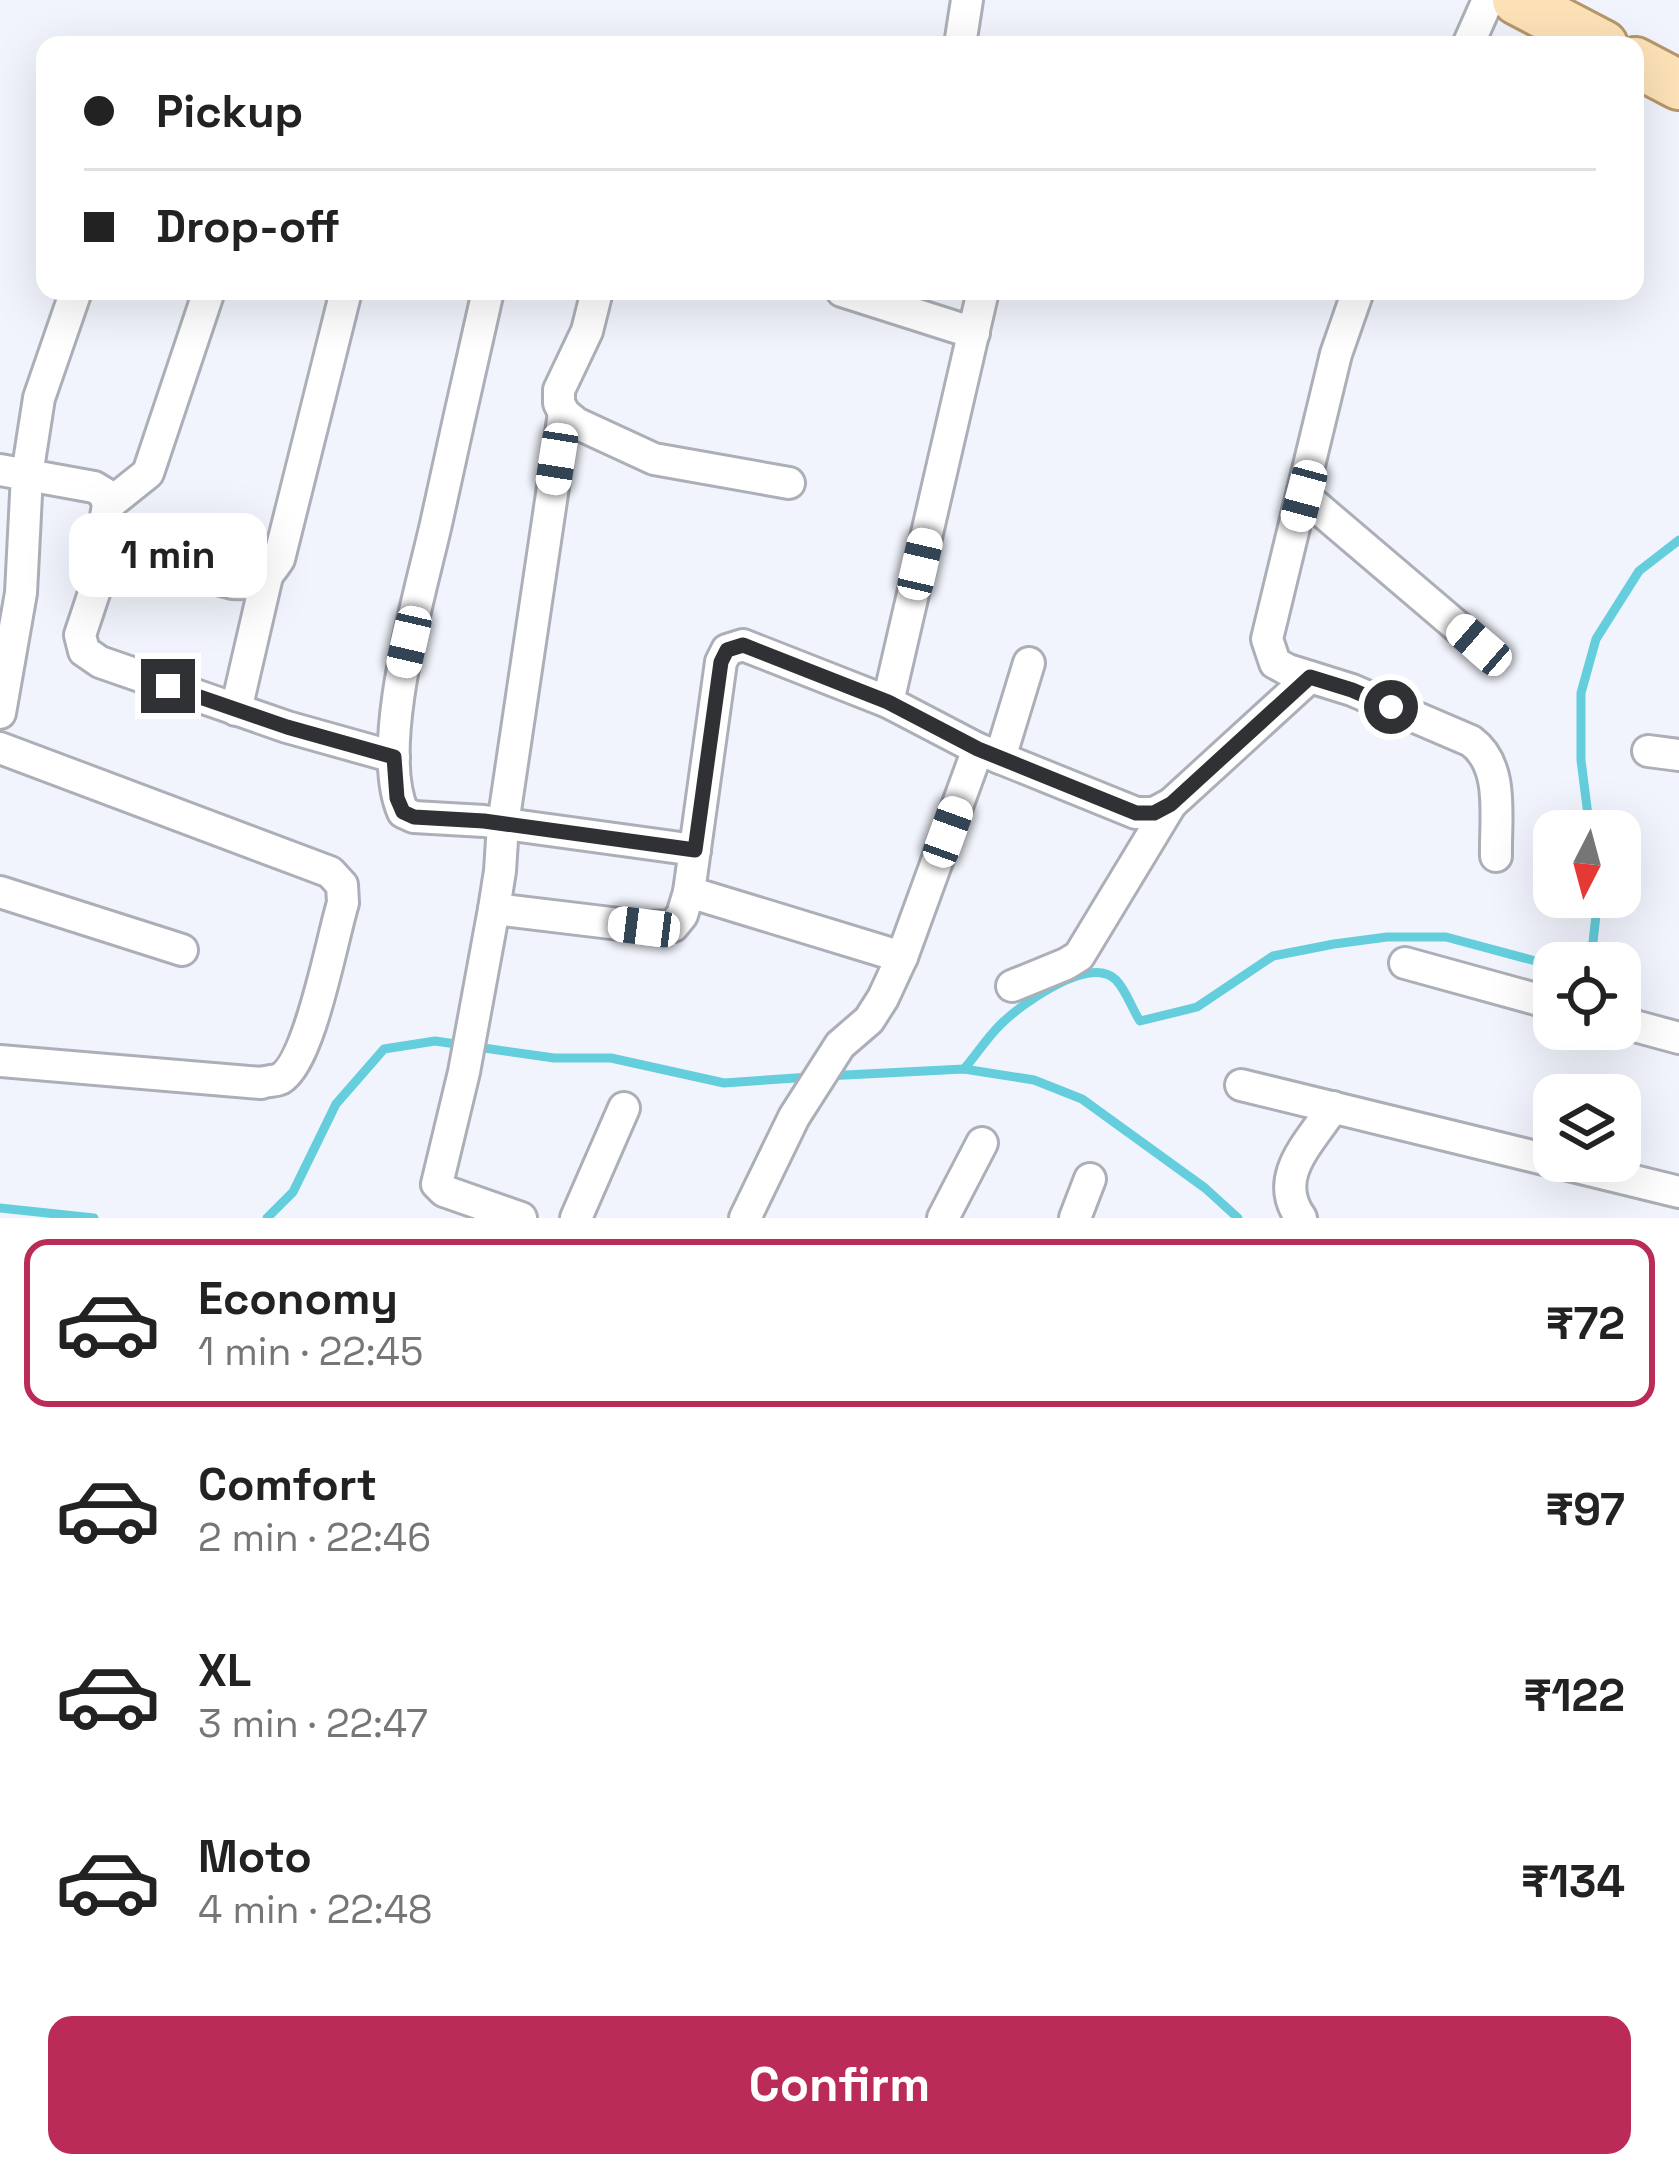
<!DOCTYPE html>
<html lang="en">
<head>
<meta charset="utf-8">
<style>
	body { margin:0; font-family:"Space Grotesk",sans-serif; background:#f6f6f6; color:#222; height:100vh; display:flex; flex-direction:column; font-size:45px; white-space:nowrap }
	* { box-sizing:border-box; margin:0 }
	p { font-size:39px; color:#767676 }
	.icon { flex:none; width:66px; height:66px; fill:none; stroke:currentColor; stroke-width:2; stroke-linecap:round; stroke-linejoin:round }
	.map { position:relative; height:1218px; overflow:hidden }
	.details { display:flex; flex-direction:column; background:#fff; flex:1 }
	.details>* { flex:none }
	.guide { position:absolute; left:36px; top:36px; width:1608px; height:264px; border-radius:24px; box-shadow:0 12px 48px #0002; display:grid; align-content:center; height:264px; padding:0 48px; background:#fff }
	.needle { width:78px; rotate:186deg }
	.controls { position:absolute; left:1533px; top:810px; display:grid; gap:24px }
	.controls a { display:grid; place-items:center; width:108px; height:108px; border-radius:24px; background:#fff; box-shadow:0 12px 48px #0002; font-size:60px }
	.end { position:absolute; width:54px; height:54px; margin:-27px; border:15px solid #303134; background:#fff; box-shadow:0 0 0 6px #fff }
	.from { border-radius:50% }
	.bubble { position:absolute; height:84px; border-radius:24px; background:#fff; box-shadow:0 12px 48px #0002; font-size:39px; font-weight:600; line-height:84px; text-align:center }
	.car { position:absolute; width:36px; height:72px; margin:-36px -18px; border-radius:15px; box-shadow:0 0 9px 3px #0007; background:linear-gradient(#fff 24%,#345 0 40%,#fff 0 76%,#345 0 86%,#fff 0) }
	.guide b { display:flex; align-items:center; gap:42px; height:114px; font-size:45px }
	.guide b+b { border-top:3px solid #e0e0e0 }
	.guide i { width:30px; height:30px; background:#222 }
	ul { padding:21px 0 0; list-style:none }
	li { display:flex; align-items:center; gap:36px; height:168px; margin:0 24px 18px; padding:0 24px; border:6px solid transparent; border-radius:24px }
	li div { flex:1 }
	li b { display:block; font-size:45px }
	li em { font-style:normal; font-weight:600 }
	li.selected { border-color:#ba2b58 }
	li>.icon { width:108px; height:108px; stroke-width:1.5 }
	.button { display:flex; gap:24px; margin-top:auto; padding:24px 48px }
	.button a { flex:1; height:138px; border-radius:24px; background:#ba2b58; color:#fff; font-size:48px; font-weight:600; line-height:138px; text-align:center }
	.map>svg:first-child { display:block }
	.lines { fill:none; stroke-linecap:round; stroke-linejoin:round }
	.stream { stroke:#64cedc; stroke-width:9 }
	.minor-casing { stroke:#acafb7; stroke-width:36 }
	.primary-casing { stroke:#b5976b; stroke-width:54 }
	.minor { stroke:#fff; stroke-width:30 }
	.primary { stroke:#fde2b8; stroke-width:48 }
	.route { stroke:#303134; stroke-width:15 }
</style>
</head>
<body>
<div class="map">
<svg width="1679" height="1218" viewBox="0 0 1679 1218">
	<rect width="100%" height="100%" fill="#f1f4fc"/>
	<g class="lines">
		<g class="stream">
			<path d="M1590,831L1581,760V693L1596,639L1639,571L1679,540"/>
			<path d="M1564,963L1592,951L1598,897"/>
			<path d="M964,1069C976,1055 987,1038 1000,1025C1021,1004 1090,954 1116,980C1126,990 1132,1009 1140,1021L1197,1007L1273,956L1334,944L1387,937H1446L1554,966"/>
			<path d="M826,1076L964,1069L1034,1080L1082,1099L1205,1188L1238,1218"/>
			<path d="M0,1208L94,1218"/>
			<path d="M267,1218L293,1192L336,1104L384,1049L435,1041L554,1058H611L724,1083L810,1077"/>
		</g>
		<g class="minor-casing">
			<g id="minor">
				<path d="M960,45L967,0"/>
				<path d="M1468,45L1488,0"/>
				<path d="M488,291C470,369 453,446 436,524C420,595 374,746 403,812L414,817L484,821L695,850"/>
				<path d="M597,291L587,331L559,390V403L564,413L576,423L654,459L789,483"/>
				<path d="M842,291L974,333"/>
				<path d="M983,291L888,702L978,749L1136,813H1154L1171,804L1310,677"/>
				<path d="M1358,291L1336,354L1267,639L1275,663L1288,670L1352,690L1471,741C1505,766 1495,818 1496,856"/>
				<path d="M564,413L503,824L500,871L494,909L644,927L673,926L682,915L689,892L721,662L727,650L743,645L888,702"/>
				<path d="M0,470L94,487L104,493L108,505L103,534L110,545L122,553L233,583C259,585 265,580 279,559L346,291"/>
				<path d="M1304,496L1479,645"/>
				<path d="M108,505L148,473L209,291"/>
				<path d="M110,545L80,635L84,651L100,662L287,727L394,757"/>
				<path d="M236,710L267,576"/>
				<path d="M0,713L21,593L27,475L39,398L76,291"/>
				<path d="M0,748L330,872L342,885L343,903C332,938 310,1063 280,1079C279,1080 262,1082 261,1083L0,1061"/>
				<path d="M1648,751L1679,755"/>
				<path d="M1000,758L1029,663"/>
				<path d="M0,892L182,950"/>
				<path d="M689,892L902,957"/>
				<path d="M494,909L464,1072L437,1184L444,1191L521,1218"/>
				<path d="M1405,963L1554,1004"/>
				<path d="M1012,986L1066,964L1079,956L1171,804"/>
				<path d="M1620,1022L1679,1038"/>
				<path d="M1241,1085L1679,1192"/>
				<path d="M576,1218L624,1108"/>
				<path d="M745,1218L794,1117L840,1045L869,1020L883,998L902,957L978,749"/>
				<path d="M943,1218L982,1143"/>
				<path d="M1075,1218L1090,1179"/>
				<path d="M1301,1218C1271,1177 1310,1143 1333,1107"/>
			</g>
		</g>
		<g class="primary-casing">
			<g id="primary">
				<path d="M1517,0L1603,45"/>
				<path d="M1635,62L1679,85"/>
			</g>
		</g>
		<use href="#minor" class="minor"/>
		<use href="#primary" class="primary"/>
	</g>
	<g class="lines">
		<path class="route" d="M168,686L287,727L394,757L397,798L403,812L414,817L484,821L695,850L721,662L727,650L743,645L888,702L978,749L1136,813H1154L1171,804L1310,677L1352,690L1391,707"/>
	</g>
</svg>
<div class="controls">
<a><svg class="needle" viewBox="-14 -14 28 28"><path d="M0-13l5 13h-10z" fill="#e53935"/><path d="M0 13l5-13h-10z" fill="#767676"/></svg></a>
<a><svg class="icon" aria-label="locate" viewBox="0 0 24 24"><circle cx="12" cy="12" r="6"/><path d="M12 2v4M12 18v4M2 12h4M18 12h4"/></svg></a>
<a><svg class="icon" aria-label="layers" viewBox="0 0 24 24"><path d="M12 4l9 5-9 5-9-5zM3 14l9 5 9-5"/></svg></a>
</div>
<i class="end from" style="left:1391px;top:707px"></i>
<i class="end" style="left:168px;top:686px"></i>
<div class="bubble" style="left:69px;top:513px;width:198px">1 min</div>
<i class="car" style="left:557px;top:459px;rotate:189deg"></i>
<i class="car" style="left:1304px;top:496px;rotate:195deg"></i>
<i class="car" style="left:920px;top:564px;rotate:13deg"></i>
<i class="car" style="left:409px;top:642px;rotate:193deg"></i>
<i class="car" style="left:1479px;top:645px;rotate:311deg"></i>
<i class="car" style="left:948px;top:832px;rotate:20deg"></i>
<i class="car" style="left:644px;top:927px;rotate:277deg"></i>
<div class="guide">
<b><i class="from"></i>Pickup</b>
<b><i></i>Drop-off</b>
</div>
</div>
<section class="details">
<ul>
<li class="selected"><svg class="icon" aria-label="car" viewBox="0 0 24 24"><path d="M5 17H2v-5l4-1 3-4h7l3 4 3 1v5h-3M9 17h6M6 11h13"/><circle cx="7" cy="17" r="2"/><circle cx="17" cy="17" r="2"/></svg><div><b>Economy</b><p>1 min · 22:45</p></div><em>₹72</em></li>
<li><svg class="icon" aria-label="car" viewBox="0 0 24 24"><path d="M5 17H2v-5l4-1 3-4h7l3 4 3 1v5h-3M9 17h6M6 11h13"/><circle cx="7" cy="17" r="2"/><circle cx="17" cy="17" r="2"/></svg><div><b>Comfort</b><p>2 min · 22:46</p></div><em>₹97</em></li>
<li><svg class="icon" aria-label="car" viewBox="0 0 24 24"><path d="M5 17H2v-5l4-1 3-4h7l3 4 3 1v5h-3M9 17h6M6 11h13"/><circle cx="7" cy="17" r="2"/><circle cx="17" cy="17" r="2"/></svg><div><b>XL</b><p>3 min · 22:47</p></div><em>₹122</em></li>
<li><svg class="icon" aria-label="car" viewBox="0 0 24 24"><path d="M5 17H2v-5l4-1 3-4h7l3 4 3 1v5h-3M9 17h6M6 11h13"/><circle cx="7" cy="17" r="2"/><circle cx="17" cy="17" r="2"/></svg><div><b>Moto</b><p>4 min · 22:48</p></div><em>₹134</em></li>
</ul>
<div class="button"><a>Confirm</a></div>
</section>
</body>
</html>
